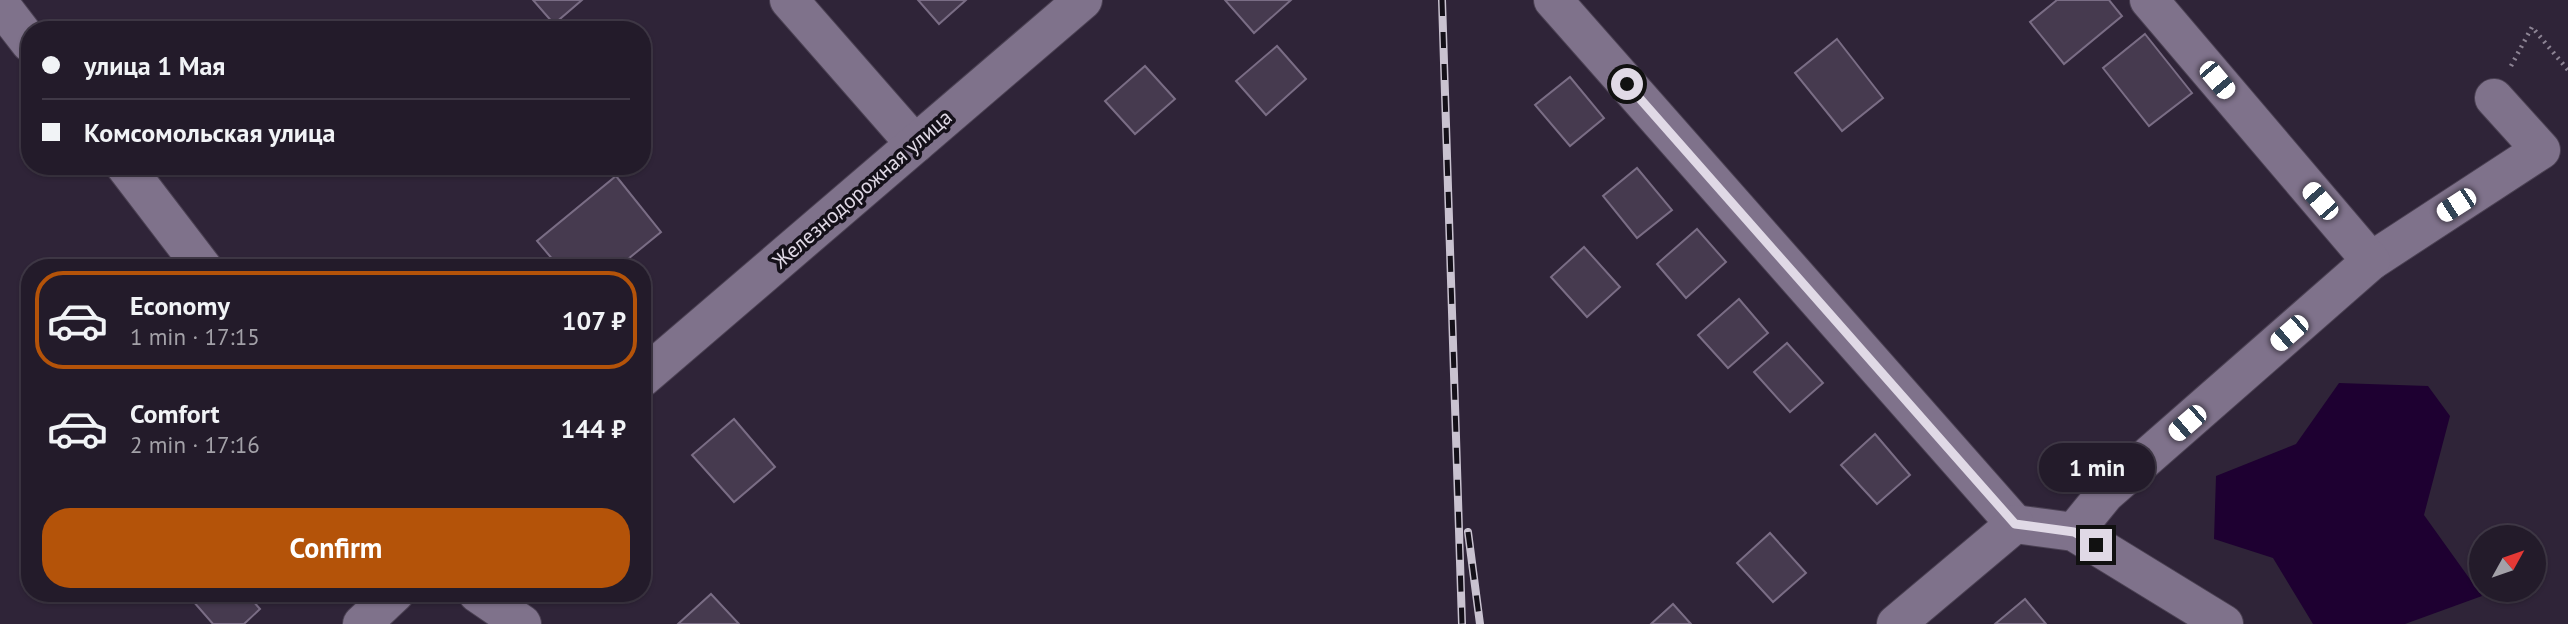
<!DOCTYPE html>
<html lang="en">
<head>
<meta charset="utf-8">
<style>
	body { margin:0; font-family:"PT Sans",sans-serif; background:#2b2432; color:#f1f3f6; height:100vh; display:flex; flex-direction:column; font-size:26px; white-space:nowrap }
	* { box-sizing:border-box; margin:0 }
	p { font-size:23px; color:#a3a1a8 }
	.icon { flex:none; width:38px; height:38px; fill:none; stroke:currentColor; stroke-width:2; stroke-linecap:round; stroke-linejoin:round }
	.map { position:relative; flex:1; overflow:hidden }
	.sheet { position:absolute; left:21px; top:259px; width:630px; height:343px; display:flex; flex-direction:column; background:#231b2a; border-radius:28px; box-shadow:0 2px 5px #0004,0 0 0 2px #403947 }
	.sheet>* { flex:none }
	.guide { position:absolute; left:21px; top:21px; width:630px; height:154px; border-radius:28px; box-shadow:0 2px 5px #0004,0 0 0 2px #403947; display:grid; align-content:center; height:154px; padding:0 21px; background:#231b2a }
	.needle { width:46px; rotate:50deg }
	.buttons { position:absolute; left:2469px; top:525px; display:grid; gap:14px }
	.buttons a { display:grid; place-items:center; width:77px; height:77px; border-radius:50%; background:#231b2a; box-shadow:0 2px 5px #0004,0 0 0 2px #403947; font-size:35px }
	.end { position:absolute; width:32px; height:32px; margin:-16px; border:9px solid #e0d9e6; background:#111; box-shadow:0 0 0 4px #111 }
	.from { border-radius:50% }
	.bubble { position:absolute; height:49px; border-radius:24px; background:#231b2a; box-shadow:0 2px 5px #0004,0 0 0 2px #403947; font-size:23px; font-weight:600; line-height:49px; text-align:center }
	.car { position:absolute; width:21px; height:42px; margin:-21px -10px; border-radius:9px; box-shadow:0 0 5px 2px #0007; background:linear-gradient(#fff 24%,#345 0 40%,#fff 0 76%,#345 0 86%,#fff 0) }
	.guide b { display:flex; align-items:center; gap:24px; height:66px; font-size:26px }
	.guide b+b { border-top:2px solid #403947 }
	.guide i { width:18px; height:18px; background:#f1f3f6 }
	ul { padding:12px 0 0; list-style:none }
	li { display:flex; align-items:center; gap:21px; height:98px; margin:0 14px 10px; padding:0 7px; border:4px solid transparent; border-radius:28px }
	li div { flex:1 }
	li b { display:block; font-size:26px }
	li em { font-style:normal; font-weight:600 }
	li.active { border-color:#b45309 }
	li>.icon { width:63px; height:63px; stroke-width:1.5 }
	.action { display:flex; gap:14px; margin-top:auto; padding:14px 21px }
	.action a { flex:1; height:80px; border-radius:28px; background:#b45309; color:#fff; font-size:28px; font-weight:600; line-height:80px; text-align:center }
	.map>svg:first-child { display:block }
	.water { fill:#1e0031 }
	.building { fill:#463a4f; stroke:#7a6d85; stroke-width:2 }
	.lines { fill:none; stroke-linecap:round; stroke-linejoin:round }
	.minor-casing { stroke:#4b4153; stroke-width:40 }
	.path { stroke:#8d8494; stroke-width:4.5; stroke-dasharray:2 5; stroke-linecap:butt }
	.minor { stroke:#7f728b; stroke-width:38 }
	.rail-casing { stroke:#c9c2d0; stroke-width:8 }
	.rail { stroke:#141019; stroke-width:5; stroke-dasharray:16; stroke-linecap:butt }
	.route { stroke:#e0d9e6; stroke-width:9 }
	.labels { text-anchor:middle; dominant-baseline:central; stroke-width:7; stroke-linejoin:round; paint-order:stroke }
	.street-label { font-size:21px; fill:#e0d9e6; stroke:#141019 }
</style>
</head>
<body>
<div class="map">
<svg width="2568" height="624" viewBox="0 0 2568 624">
	<rect width="100%" height="100%" fill="#2f2438"/>
	<path class="water" d="M2339,383L2428,386L2450,416L2424,515L2482,596L2405,624H2313L2273,558L2214,539L2216,476L2296,444Z"/>
	<g class="building">
		<path d="M533,0H582L554,24Z"/>
		<path d="M918,0H966L939,24Z"/>
		<path d="M1225,0H1291L1254,33Z"/>
		<path d="M2057,0H2109L2122,16L2064,64L2030,22Z"/>
		<path d="M2145,34L2192,93L2149,126L2103,68Z"/>
		<path d="M1837,39L1883,98L1842,131L1795,73Z"/>
		<path d="M1277,46L1306,79L1266,115L1236,81Z"/>
		<path d="M1145,66L1175,99L1135,134L1105,101Z"/>
		<path d="M1570,77L1604,118L1570,146L1535,105Z"/>
		<path d="M1637,168L1672,210L1637,238L1603,196Z"/>
		<path d="M616,176L661,232L617,268H560L537,241Z"/>
		<path d="M1697,229L1726,262L1686,298L1657,264Z"/>
		<path d="M1584,247L1620,287L1587,317L1551,277Z"/>
		<path d="M1739,299L1768,333L1728,368L1698,335Z"/>
		<path d="M1787,343L1823,383L1790,412L1754,372Z"/>
		<path d="M734,419L775,467L734,502L692,455Z"/>
		<path d="M1875,434L1910,475L1877,504L1841,465Z"/>
		<path d="M1770,533L1806,573L1773,602L1737,563Z"/>
		<path d="M186,593H246L260,609L244,624H213Z"/>
		<path d="M711,594L739,624H678Z"/>
		<path d="M2025,599L2046,624H1995Z"/>
		<path d="M1673,604L1691,624H1651Z"/>
	</g>
	<g class="lines">
		<g class="minor-casing">
			<g id="minor">
				<path d="M789,0L915,144"/>
				<path d="M1553,0L2015,524"/>
				<path d="M0,4L30,43"/>
				<path d="M125,166L203,268"/>
				<path d="M2371,261L2541,150L2494,98"/>
				<path d="M642,378L1083,0"/>
				<path d="M2015,524L2074,532L2224,624"/>
				<path d="M2074,532L2105,494L2371,261L2149,0"/>
				<path d="M477,593L522,624"/>
				<path d="M362,624L395,593"/>
				<path d="M1896,624L2015,524"/>
			</g>
		</g>
		<path class="path" d="M2511,66L2532,27L2568,70"/>
		<use href="#minor" class="minor"/>
		<g class="rail-casing">
			<g id="rail">
				<path d="M1442,0L1462,624"/>
				<path d="M1468,532L1480,624"/>
			</g>
		</g>
		<use href="#rail" class="rail"/>
	</g>
	<g class="lines">
		<path class="route" d="M1627,84L2015,524L2074,532L2096,545"/>
	</g>
	<g class="labels">
		<g class="street-label">
			<text transform="translate(862 189) rotate(-41)">Железнодорожная улица</text>
		</g>
	</g>
</svg>
<div class="buttons">
<a><svg class="needle" viewBox="-14 -14 28 28"><path d="M0-13l5 13h-10z" fill="#e53935"/><path d="M0 13l5-13h-10z" fill="#a3a1a8"/></svg></a>
</div>
<i class="end from" style="left:1627px;top:84px"></i>
<i class="end" style="left:2096px;top:545px"></i>
<div class="bubble" style="left:2039px;top:443px;width:116px">1 min</div>
<i class="car" style="left:2217px;top:80px;rotate:140deg"></i>
<i class="car" style="left:2320px;top:201px;rotate:319deg"></i>
<i class="car" style="left:2456px;top:205px;rotate:237deg"></i>
<i class="car" style="left:2289px;top:333px;rotate:229deg"></i>
<i class="car" style="left:2187px;top:423px;rotate:229deg"></i>
<div class="guide">
<b><i class="from"></i>улица 1 Мая</b>
<b><i></i>Комсомольская улица</b>
</div>
<section class="sheet">
<ul>
<li class="active"><svg class="icon" aria-label="car" viewBox="0 0 24 24"><path d="M5 17H2v-5l4-1 3-4h7l3 4 3 1v5h-3M9 17h6M6 11h13"/><circle cx="7" cy="17" r="2"/><circle cx="17" cy="17" r="2"/></svg><div><b>Economy</b><p>1 min · 17:15</p></div><em>107 ₽</em></li>
<li><svg class="icon" aria-label="car" viewBox="0 0 24 24"><path d="M5 17H2v-5l4-1 3-4h7l3 4 3 1v5h-3M9 17h6M6 11h13"/><circle cx="7" cy="17" r="2"/><circle cx="17" cy="17" r="2"/></svg><div><b>Comfort</b><p>2 min · 17:16</p></div><em>144 ₽</em></li>
</ul>
<div class="action"><a>Confirm</a></div>
</section>
</div>
</body>
</html>
